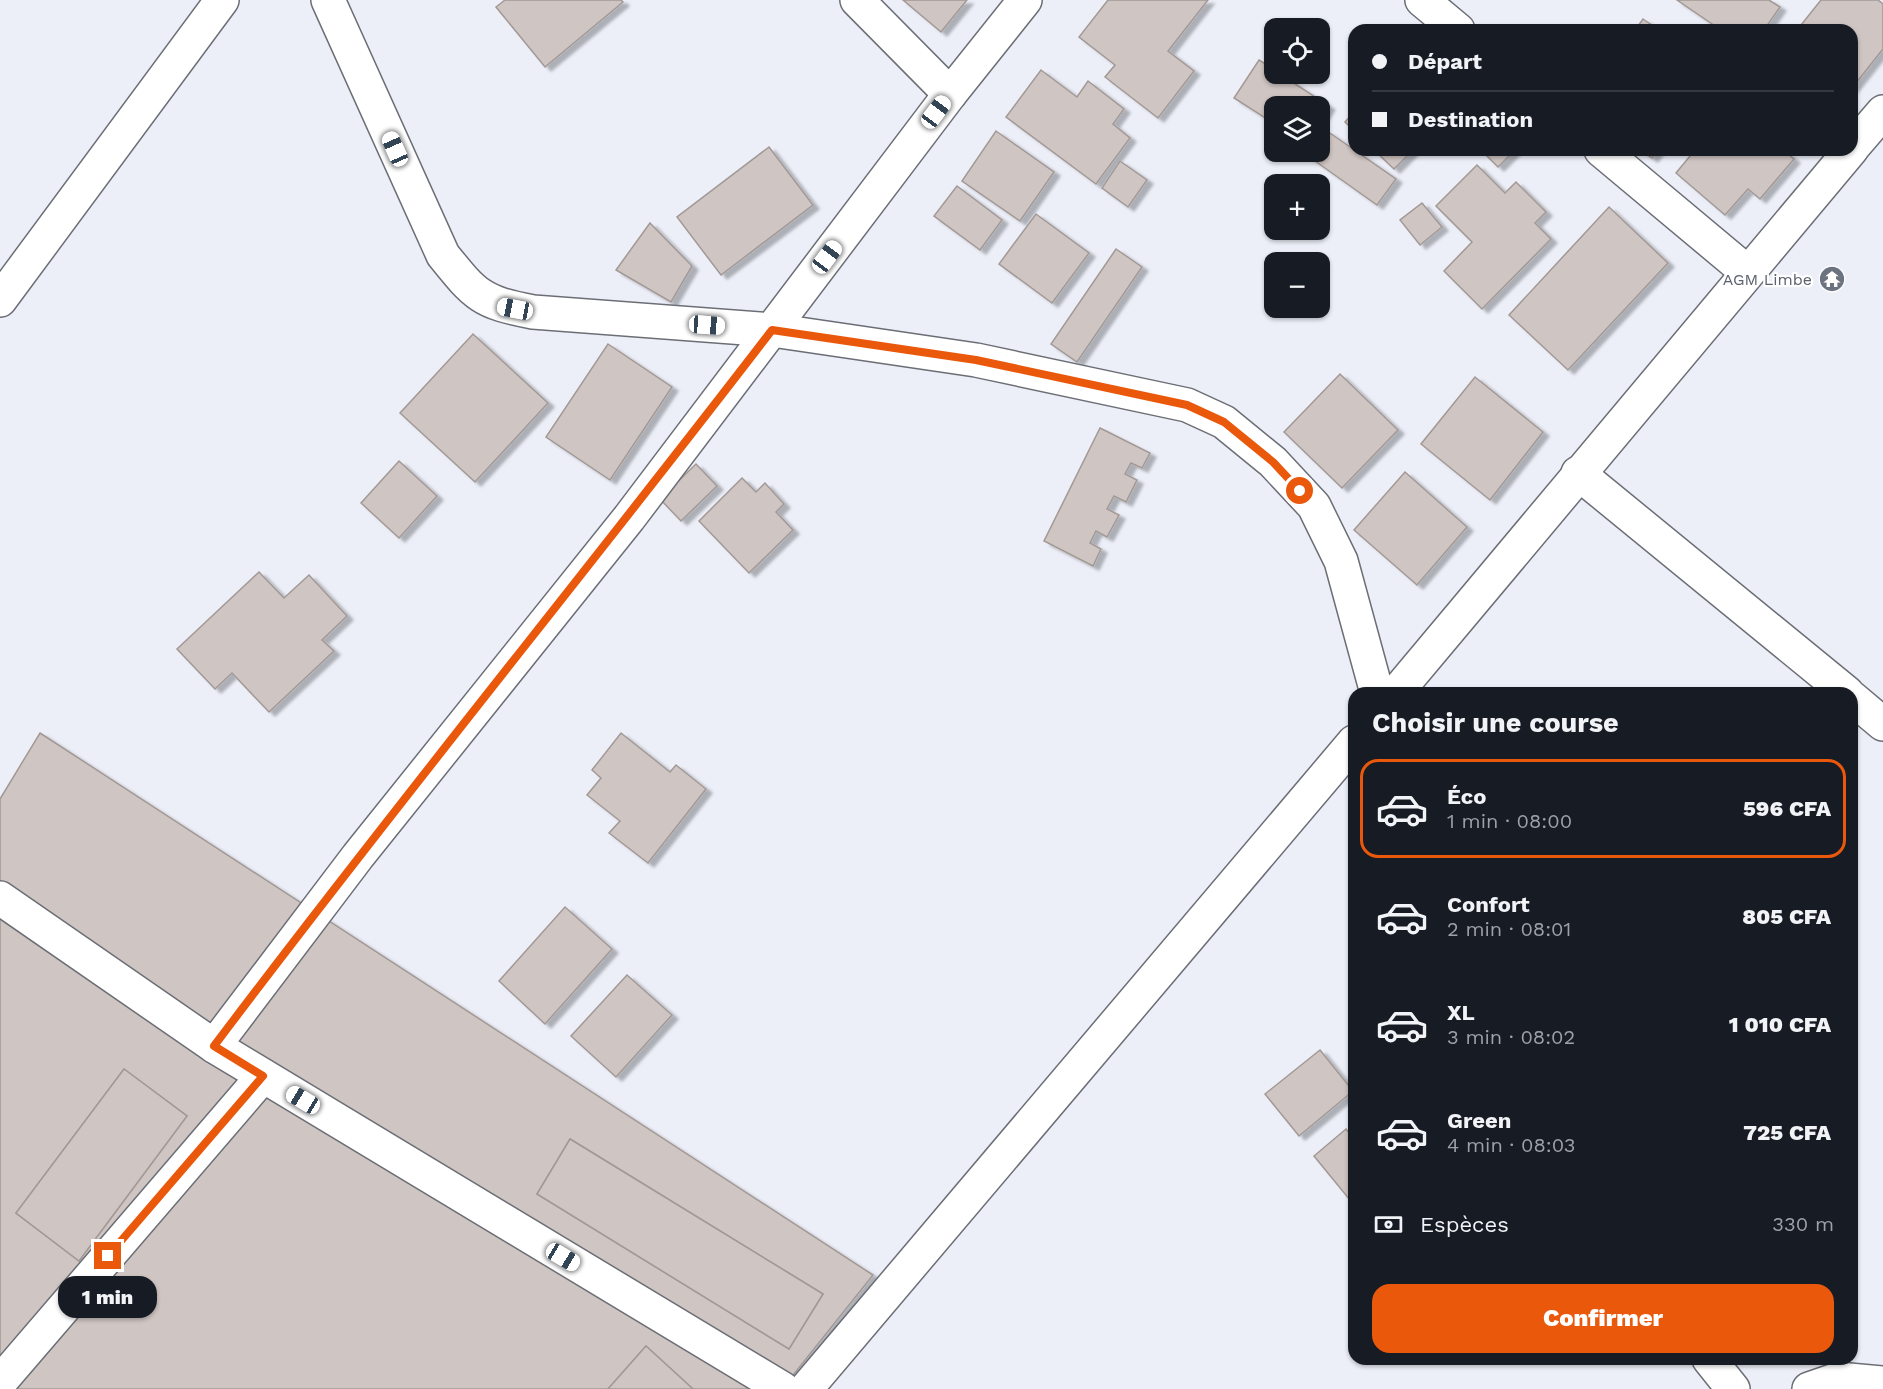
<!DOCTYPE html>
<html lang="fr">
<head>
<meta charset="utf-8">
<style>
	body { margin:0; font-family:"Work Sans",sans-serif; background:#20242c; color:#f1f3f6; height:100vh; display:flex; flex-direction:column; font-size:22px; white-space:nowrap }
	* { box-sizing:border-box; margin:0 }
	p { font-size:20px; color:#9ea1a6 }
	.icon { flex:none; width:33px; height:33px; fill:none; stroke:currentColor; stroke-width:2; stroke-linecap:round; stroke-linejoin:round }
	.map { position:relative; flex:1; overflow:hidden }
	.details { position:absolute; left:1348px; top:687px; width:510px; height:678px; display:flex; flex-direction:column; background:#171b24; border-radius:18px; box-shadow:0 2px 4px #0004 }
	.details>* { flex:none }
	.top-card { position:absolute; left:1348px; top:24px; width:510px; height:132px; border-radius:18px; box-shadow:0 2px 4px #0004; display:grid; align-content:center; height:132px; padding:0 24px; background:#171b24 }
	.buttons { position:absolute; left:1264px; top:18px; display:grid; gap:12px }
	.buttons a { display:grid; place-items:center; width:66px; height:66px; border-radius:12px; background:#171b24; box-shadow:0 2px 4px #0004; font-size:30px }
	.end { position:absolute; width:27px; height:27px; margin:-14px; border:8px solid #ea580c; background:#fff; box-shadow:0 0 0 3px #fff }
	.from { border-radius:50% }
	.bubble { position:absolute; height:42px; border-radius:18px; background:#171b24; box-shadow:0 2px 4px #0004; font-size:20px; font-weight:800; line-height:42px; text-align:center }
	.car { position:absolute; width:18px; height:36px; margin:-18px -9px; border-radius:8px; box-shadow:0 0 4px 2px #0007; background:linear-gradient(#fff 24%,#345 0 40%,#fff 0 76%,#345 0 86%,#fff 0) }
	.top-card b { display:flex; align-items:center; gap:21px; height:57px; font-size:22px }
	.top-card b+b { border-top:2px solid #363941 }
	.top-card i { width:15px; height:15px; background:#f1f3f6 }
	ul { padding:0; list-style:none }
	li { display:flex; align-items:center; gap:18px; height:99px; margin:0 12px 9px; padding:0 12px; border:3px solid transparent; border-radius:18px }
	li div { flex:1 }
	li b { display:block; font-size:22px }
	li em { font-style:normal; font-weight:800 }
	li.current { border-color:#ea580c }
	li>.icon { width:54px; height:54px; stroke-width:1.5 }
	h2 { padding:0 24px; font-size:27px; line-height:72px }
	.pay { display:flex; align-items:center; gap:15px; height:66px; padding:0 24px; font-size:22px }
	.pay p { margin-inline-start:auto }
	.button { display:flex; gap:12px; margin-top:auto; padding:12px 24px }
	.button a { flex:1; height:69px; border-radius:18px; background:#ea580c; color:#fff; font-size:24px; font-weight:800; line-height:69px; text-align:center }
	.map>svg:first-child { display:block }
	.building { fill:#cfc5c2; stroke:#a29996; stroke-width:1.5; fill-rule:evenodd; filter:url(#shadow) }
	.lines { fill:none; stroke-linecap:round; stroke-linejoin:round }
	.minor-casing { stroke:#6b6e75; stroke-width:36 }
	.minor { stroke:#fff; stroke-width:33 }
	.route { stroke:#ea580c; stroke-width:8 }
	.labels { text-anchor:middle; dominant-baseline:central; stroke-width:4.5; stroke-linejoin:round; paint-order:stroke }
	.worship-label { font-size:16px; fill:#5b616d; stroke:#fff; text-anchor:end }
</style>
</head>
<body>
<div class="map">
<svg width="1883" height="1389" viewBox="0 0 1883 1389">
	<defs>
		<filter id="shadow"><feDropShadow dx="6" dy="4" stdDeviation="1.5" flood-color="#0004"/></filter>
	</defs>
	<rect width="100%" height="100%" fill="#eceff8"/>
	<g class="building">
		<path d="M505,0H621L623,2L545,67L496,7Z"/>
		<path d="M903,0H967L941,32Z"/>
		<path d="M1108,0H1208L1168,51L1194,71L1158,118L1105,77L1115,65L1079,37Z"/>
		<path d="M1677,0H1769L1780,7L1764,30H1721Z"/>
		<path d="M1821,0H1878L1883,4V49L1852,88V30H1797Z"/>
		<path d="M1643,19L1659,30H1635Z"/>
		<path d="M1259,60L1275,70V74H1280L1329,106L1320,120V106H1275V124L1234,98Z"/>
		<path d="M1041,70L1077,97L1088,81L1124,109L1113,124L1130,138L1096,184L1006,117Z"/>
		<path d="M1354,112V131L1345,122Z"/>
		<path d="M996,131L1054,172L1020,221L962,181Z"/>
		<path d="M1327,131L1396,179L1377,205L1308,156L1312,152H1320V140Z"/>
		<path d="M769,147L813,205L721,275L677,217Z"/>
		<path d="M1374,150H1413L1394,169Z"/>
		<path d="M1481,150H1515L1498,167Z"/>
		<path d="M1640,150H1658L1652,158Z"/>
		<path d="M1695,150H1783L1794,159L1760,199L1748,189L1725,215L1676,173Z"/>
		<path d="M1120,161L1147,180L1128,207L1102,188Z"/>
		<path d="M1477,165L1505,193L1516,182L1546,212L1535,223L1551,239L1482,309L1444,271L1472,242L1436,206Z"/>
		<path d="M957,186L1002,220L980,250L934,216Z"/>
		<path d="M1422,203L1442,227L1420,245L1400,220Z"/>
		<path d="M1609,207L1668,263L1568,370L1509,315Z"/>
		<path d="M1036,214L1089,253L1052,303L999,264Z"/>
		<path d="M650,223L692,266L671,302L616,270Z"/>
		<path d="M1116,249L1142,267L1077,362L1051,344Z"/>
		<path d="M473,334L548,403L475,482L400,413Z"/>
		<path d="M608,344L672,387L610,480L546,437Z"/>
		<path d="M1340,374L1398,430L1342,488L1284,432Z"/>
		<path d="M1475,377L1543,432L1490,500L1421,444Z"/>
		<path d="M1100,428L1150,453L1142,468L1131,463L1125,474L1137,480L1126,502L1114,496L1107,509L1119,515L1107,537L1096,531L1090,543L1101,549L1093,566L1044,541Z"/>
		<path d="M399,461L437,496L399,538L361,503Z"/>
		<path d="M696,464L717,486L681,521L660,499Z"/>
		<path d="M1405,472L1467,527L1417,585L1354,530Z"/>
		<path d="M742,478L756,492L765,483L784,504L776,512L793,530L749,573L699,521Z"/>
		<path d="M259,572L284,598L309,575L347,616L322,640L334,651L269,712L232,673L215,689L177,649Z"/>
		<path d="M40,733L873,1275L782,1389H693L646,1346L608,1389H0V799ZM124,1069L187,1116L79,1261L16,1213ZM570,1139L823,1294L789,1349L537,1194Z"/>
		<path d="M621,733L670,772L676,765L706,789L648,863L609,833L620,821L587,795L601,778L592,770Z"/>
		<path d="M565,907L612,949L545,1024L499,981Z"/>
		<path d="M627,975L672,1015L616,1077L571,1036Z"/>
		<path d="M1320,1050L1353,1091L1299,1136L1265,1094Z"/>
		<path d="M124,1069L187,1116L79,1261L16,1213Z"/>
		<path d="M1346,1129L1354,1139V1205L1314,1156Z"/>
		<path d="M570,1139L823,1294L789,1349L537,1194Z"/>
		<path d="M646,1346L693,1389H608Z"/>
	</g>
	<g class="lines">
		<g class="minor-casing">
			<g id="minor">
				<path d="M328,0L443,255C476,296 481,302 533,312L772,330L976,360L1187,405L1224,422L1273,462L1314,506L1341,561L1377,693"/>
				<path d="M857,0L950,94"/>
				<path d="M1422,0L1458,30"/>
				<path d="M1852,148L1883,112"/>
				<path d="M1601,150L1747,272"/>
				<path d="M0,300L222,0"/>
				<path d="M1578,473L1847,693"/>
				<path d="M1396,693L1851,150"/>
				<path d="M1852,698L1883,724"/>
				<path d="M0,898L214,1046L783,1389"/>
				<path d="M214,1046L358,856L629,518L950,94L1025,0"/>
				<path d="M1709,1359L1733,1389"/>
				<path d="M0,1382L263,1076"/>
				<path d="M806,1389L1354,742"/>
				<path d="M1809,1389L1838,1379L1883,1383"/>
			</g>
		</g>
		<use href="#minor" class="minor"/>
	</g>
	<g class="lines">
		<path class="route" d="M108,1256L263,1076L214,1046C396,804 588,570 772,330L976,360L1187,405L1224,422L1273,462L1300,491"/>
	</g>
	<defs>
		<g id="temple-disc" transform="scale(1.35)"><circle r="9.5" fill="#6b7280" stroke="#fff"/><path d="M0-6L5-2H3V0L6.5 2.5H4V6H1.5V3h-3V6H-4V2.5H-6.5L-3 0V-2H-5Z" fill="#fff"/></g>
	</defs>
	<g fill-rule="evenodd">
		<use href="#temple-disc" x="1832" y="279"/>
	</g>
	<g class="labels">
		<g class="worship-label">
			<text x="1812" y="279">AGM Limbe</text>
		</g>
	</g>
</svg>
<div class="buttons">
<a><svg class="icon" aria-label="locate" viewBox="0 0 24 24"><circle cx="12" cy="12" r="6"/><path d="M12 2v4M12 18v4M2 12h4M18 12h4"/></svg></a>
<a><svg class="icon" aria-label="layers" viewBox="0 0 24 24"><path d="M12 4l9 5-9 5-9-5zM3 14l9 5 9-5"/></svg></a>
<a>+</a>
<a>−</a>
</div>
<i class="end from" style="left:1300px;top:491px"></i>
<i class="end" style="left:108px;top:1256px"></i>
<div class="bubble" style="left:58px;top:1276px;width:99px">1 min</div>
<i class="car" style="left:936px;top:112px;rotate:37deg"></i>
<i class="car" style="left:395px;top:149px;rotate:336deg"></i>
<i class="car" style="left:827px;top:257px;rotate:37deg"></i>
<i class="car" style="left:515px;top:309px;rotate:281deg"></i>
<i class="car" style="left:707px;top:325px;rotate:94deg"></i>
<i class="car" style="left:303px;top:1100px;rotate:301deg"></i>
<i class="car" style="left:563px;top:1257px;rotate:121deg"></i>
<div class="top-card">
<b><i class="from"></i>Départ</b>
<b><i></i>Destination</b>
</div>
<section class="details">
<h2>Choisir une course</h2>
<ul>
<li class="current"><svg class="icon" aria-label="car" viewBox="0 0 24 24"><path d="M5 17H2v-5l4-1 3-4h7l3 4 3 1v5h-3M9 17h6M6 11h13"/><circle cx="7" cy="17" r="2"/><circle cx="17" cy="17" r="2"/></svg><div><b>Éco</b><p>1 min · 08:00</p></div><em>596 CFA</em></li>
<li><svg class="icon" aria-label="car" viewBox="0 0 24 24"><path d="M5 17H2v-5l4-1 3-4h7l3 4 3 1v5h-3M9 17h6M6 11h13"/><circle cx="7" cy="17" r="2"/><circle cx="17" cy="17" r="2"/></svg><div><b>Confort</b><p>2 min · 08:01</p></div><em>805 CFA</em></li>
<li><svg class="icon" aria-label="car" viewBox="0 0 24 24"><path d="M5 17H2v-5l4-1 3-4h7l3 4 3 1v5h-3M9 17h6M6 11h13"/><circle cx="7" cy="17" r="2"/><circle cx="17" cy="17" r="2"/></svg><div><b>XL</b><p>3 min · 08:02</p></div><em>1 010 CFA</em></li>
<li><svg class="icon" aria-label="car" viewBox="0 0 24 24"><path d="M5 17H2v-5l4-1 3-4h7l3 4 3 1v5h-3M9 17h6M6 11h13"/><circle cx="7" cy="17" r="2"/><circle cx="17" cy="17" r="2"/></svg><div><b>Green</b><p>4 min · 08:03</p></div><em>725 CFA</em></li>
</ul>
<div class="pay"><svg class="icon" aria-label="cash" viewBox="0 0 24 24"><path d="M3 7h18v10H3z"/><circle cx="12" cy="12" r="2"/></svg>Espèces<p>330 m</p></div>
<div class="button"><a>Confirmer</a></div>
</section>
</div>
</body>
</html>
